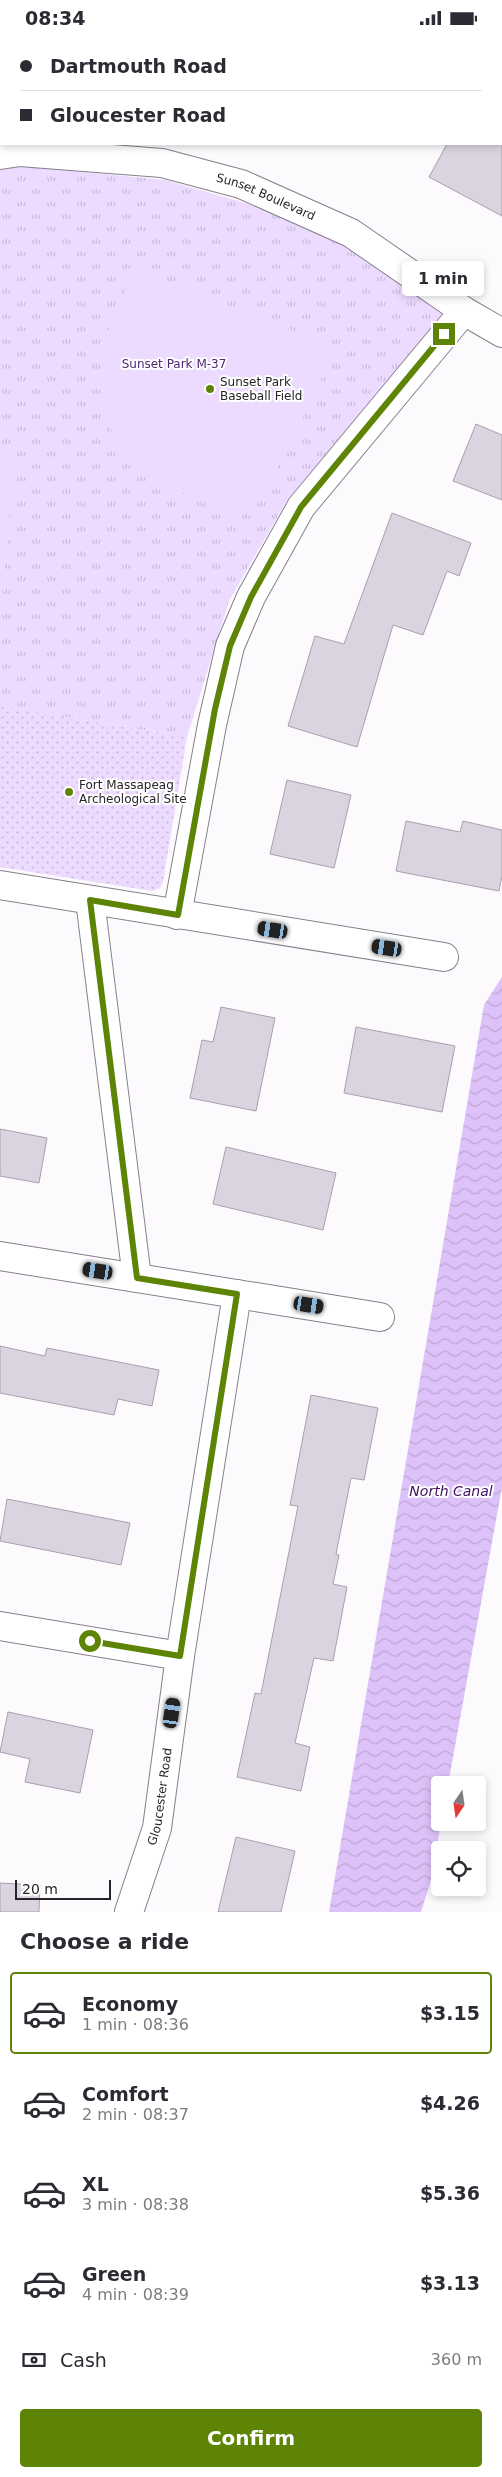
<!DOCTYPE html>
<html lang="en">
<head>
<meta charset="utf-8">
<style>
	body { margin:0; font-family:"DejaVu Sans",sans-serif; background:#f2f2f3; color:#2b2b33; height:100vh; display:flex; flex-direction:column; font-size:19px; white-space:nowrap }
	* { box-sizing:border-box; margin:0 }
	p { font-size:16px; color:#7c7c81 }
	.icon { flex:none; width:28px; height:28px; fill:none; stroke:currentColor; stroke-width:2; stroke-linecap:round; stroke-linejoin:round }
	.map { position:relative; height:1877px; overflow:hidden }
	.side { display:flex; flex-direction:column; background:#fff; flex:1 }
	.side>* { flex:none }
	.top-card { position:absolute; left:0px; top:0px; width:502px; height:110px; box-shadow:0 2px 8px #0003; display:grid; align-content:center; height:110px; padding:0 20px; background:#fff }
	.needle { width:32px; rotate:193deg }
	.fabs { position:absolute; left:431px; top:1741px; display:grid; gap:10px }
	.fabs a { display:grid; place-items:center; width:55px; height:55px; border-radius:5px; background:#fff; box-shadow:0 2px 8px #0003; font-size:25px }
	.scale { position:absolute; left:15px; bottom:12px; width:96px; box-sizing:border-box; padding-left:5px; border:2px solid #272429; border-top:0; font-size:14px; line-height:18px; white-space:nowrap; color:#272429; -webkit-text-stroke:4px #fff; paint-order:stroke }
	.end { position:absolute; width:22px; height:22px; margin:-11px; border:6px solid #5e8405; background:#fff; box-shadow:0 0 0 2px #fff }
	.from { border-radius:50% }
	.bubble { position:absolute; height:35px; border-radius:5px; background:#fff; box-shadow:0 2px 8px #0003; font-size:16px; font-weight:700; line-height:35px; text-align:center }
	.car { position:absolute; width:15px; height:30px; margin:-15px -8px; border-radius:6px; box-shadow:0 0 4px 1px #0007; background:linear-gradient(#222 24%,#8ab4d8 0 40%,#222 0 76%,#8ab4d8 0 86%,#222 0) }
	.top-card b { display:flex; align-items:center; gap:18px; height:48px; font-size:19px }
	.top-card b+b { border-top:1px solid #e1e1e2 }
	.top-card i { width:12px; height:12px; background:#2b2b33 }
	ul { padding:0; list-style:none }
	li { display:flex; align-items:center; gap:15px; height:82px; margin:0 10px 8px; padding:0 10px; border:2px solid transparent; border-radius:5px }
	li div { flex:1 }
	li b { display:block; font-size:19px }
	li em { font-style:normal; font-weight:700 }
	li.selected { border-color:#5e8405 }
	li>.icon { width:45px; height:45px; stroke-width:1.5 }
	h2 { padding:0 20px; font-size:22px; line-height:60px }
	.pay { display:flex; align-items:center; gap:12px; height:55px; padding:0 20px; font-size:19px }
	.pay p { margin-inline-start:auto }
	.button { display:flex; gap:10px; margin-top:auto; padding:10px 20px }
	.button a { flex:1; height:58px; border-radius:5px; background:#5e8405; color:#fff; font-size:20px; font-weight:700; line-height:58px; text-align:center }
	.status { display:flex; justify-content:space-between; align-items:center; height:35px; padding:0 25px; background:#fff; direction:ltr }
	.status svg { height:14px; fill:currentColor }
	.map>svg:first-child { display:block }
	.grass { fill:url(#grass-dots) }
	.park { fill:url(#park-tufts) }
	.garden { fill:#ecdaff }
	.water { fill:url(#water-waves) }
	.building { fill:#dad4e1; stroke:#a6a1ad }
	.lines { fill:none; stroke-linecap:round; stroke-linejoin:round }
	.street-casing { stroke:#86808c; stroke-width:30 }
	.street { stroke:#fff; stroke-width:28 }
	.route { stroke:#5e8405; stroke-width:6 }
	.poi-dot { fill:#5e8405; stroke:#fff; stroke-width:2 }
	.labels { text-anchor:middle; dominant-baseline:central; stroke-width:4; stroke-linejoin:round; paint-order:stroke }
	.street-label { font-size:12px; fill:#272429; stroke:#fff }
	.park-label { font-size:12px; fill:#502472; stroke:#fff }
	.poi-label { font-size:12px; fill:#272429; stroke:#fff; text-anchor:start }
	.water-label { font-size:14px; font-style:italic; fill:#3f105f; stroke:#fff }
</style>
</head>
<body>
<div class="status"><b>08:34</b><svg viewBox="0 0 49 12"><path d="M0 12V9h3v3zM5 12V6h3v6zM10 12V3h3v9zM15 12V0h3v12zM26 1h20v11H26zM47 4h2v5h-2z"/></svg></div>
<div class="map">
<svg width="502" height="1877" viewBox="0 0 502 1877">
	<defs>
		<pattern id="grass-dots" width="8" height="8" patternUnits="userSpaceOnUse" patternTransform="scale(1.25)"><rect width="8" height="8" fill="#ecdaff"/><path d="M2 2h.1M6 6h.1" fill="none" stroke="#cabbdb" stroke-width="1.8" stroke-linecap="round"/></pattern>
		<pattern id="park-tufts" width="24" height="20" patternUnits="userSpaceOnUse" patternTransform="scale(1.25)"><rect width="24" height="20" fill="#ecdaff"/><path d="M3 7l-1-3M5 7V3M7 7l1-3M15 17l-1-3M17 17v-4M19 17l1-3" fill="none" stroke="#cabbdb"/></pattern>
		<pattern id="water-waves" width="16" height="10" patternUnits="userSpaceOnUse" patternTransform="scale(1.25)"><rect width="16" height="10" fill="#ddc1f9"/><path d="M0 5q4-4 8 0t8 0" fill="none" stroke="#bea6d5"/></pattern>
	</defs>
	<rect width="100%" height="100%" fill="#fcfafd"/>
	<path class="grass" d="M0,671L187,702L163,847L160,853L152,856L0,832Z"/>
	<path class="park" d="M24,131L165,145L256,171L352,212L444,277L287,465L229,566L187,702L0,671V135Z"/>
	<g class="garden">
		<path d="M135,234L327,309L330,324L286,420L249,474L211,470L143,440L103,383V307Z"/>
		<path d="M0,416L15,418L0,588Z"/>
	</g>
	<path class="water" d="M502,942V1452L448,1750H440L441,1788L431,1845L421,1877H329L484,970Z"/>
	<g class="building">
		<path d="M447,109H502V181L429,142Z"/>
		<path d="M476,389L502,400V465L453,446Z"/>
		<path d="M392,478L471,508L459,541L447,536L423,600L393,590L357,712L288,691L315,601L344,609Z"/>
		<path d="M287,745L351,760L334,833L270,819Z"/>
		<path d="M406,786L460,797L463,786L502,795V841L499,856L396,836Z"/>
		<path d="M221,972L275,983L256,1076L190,1063L202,1005L213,1007Z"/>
		<path d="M356,992L455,1011L442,1077L344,1058Z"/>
		<path d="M0,1094L47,1103L39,1148L0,1141Z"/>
		<path d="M226,1112L336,1138L323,1195L213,1169Z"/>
		<path d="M0,1311L45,1321L47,1313L159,1335L152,1371L118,1364L114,1380L0,1358Z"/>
		<path d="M311,1360L378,1373L364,1445L351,1443L336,1519L339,1520L333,1549L347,1552L333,1626L314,1623L295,1708L310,1712L301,1756L237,1742L255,1658L261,1659L298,1471L290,1470Z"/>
		<path d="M7,1464L130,1488L121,1530L0,1506Z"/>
		<path d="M8,1677L93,1695L80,1758L25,1747L30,1724L0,1717Z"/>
		<path d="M236,1802L295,1816L281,1877H218Z"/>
		<path d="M0,1848L40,1850L39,1877H0Z"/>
	</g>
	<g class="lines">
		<g class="street-casing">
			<g id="street">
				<path id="s1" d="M0,120L20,117L162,128L241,149L351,198L464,276L502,298"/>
				<path d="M0,850L444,922"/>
				<path d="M90,865L137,1243"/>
				<path d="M177,880L212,690L230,611L251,562L301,472L464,276"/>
				<path d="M0,1221L380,1282"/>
				<path d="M0,1591L180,1621"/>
				<path id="s2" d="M129,1877L157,1793L180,1621L237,1259"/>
			</g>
		</g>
		<use href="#street" class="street"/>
	</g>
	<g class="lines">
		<path class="route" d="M90,1606L180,1621L237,1259L137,1243L90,865L178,880L215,674L230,611L251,562L301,472L444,299"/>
	</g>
	<g class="poi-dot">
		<circle cx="210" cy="354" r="5"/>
		<circle cx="69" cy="757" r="5"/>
	</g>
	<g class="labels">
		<g class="street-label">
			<text stroke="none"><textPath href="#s1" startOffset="272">Sunset Boulevard</textPath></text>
			<text stroke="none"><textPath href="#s2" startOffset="120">Gloucester Road</textPath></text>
		</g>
		<g class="park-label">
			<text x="174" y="329">Sunset Park M-37</text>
		</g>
		<g class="poi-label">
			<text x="220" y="347">Sunset Park<tspan x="220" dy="14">Baseball Field</tspan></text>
			<text x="79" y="750">Fort Massapeag<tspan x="79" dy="14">Archeological Site</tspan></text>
		</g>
		<g class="water-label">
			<text x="451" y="1456">North Canal</text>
		</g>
	</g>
</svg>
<div class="fabs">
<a><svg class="needle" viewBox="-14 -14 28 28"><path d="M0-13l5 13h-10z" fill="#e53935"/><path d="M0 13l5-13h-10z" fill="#7c7c81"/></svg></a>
<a><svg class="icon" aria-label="locate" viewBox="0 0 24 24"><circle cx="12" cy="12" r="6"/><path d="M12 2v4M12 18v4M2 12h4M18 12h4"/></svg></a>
</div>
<div class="scale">20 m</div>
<i class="end from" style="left:90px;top:1606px"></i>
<i class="end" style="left:444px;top:299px"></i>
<div class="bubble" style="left:402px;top:226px;width:82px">1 min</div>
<i class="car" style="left:273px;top:895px;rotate:279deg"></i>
<i class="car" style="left:387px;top:913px;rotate:279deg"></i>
<i class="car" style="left:98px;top:1236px;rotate:279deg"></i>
<i class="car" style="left:309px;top:1270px;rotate:99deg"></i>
<i class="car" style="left:172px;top:1678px;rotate:8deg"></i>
<div class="top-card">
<b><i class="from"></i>Dartmouth Road</b>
<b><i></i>Gloucester Road</b>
</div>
</div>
<section class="side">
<h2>Choose a ride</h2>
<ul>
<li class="selected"><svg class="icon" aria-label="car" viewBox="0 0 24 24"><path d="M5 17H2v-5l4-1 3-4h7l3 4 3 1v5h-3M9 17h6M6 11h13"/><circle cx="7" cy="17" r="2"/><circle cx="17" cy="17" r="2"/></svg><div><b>Economy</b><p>1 min · 08:36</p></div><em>$3.15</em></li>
<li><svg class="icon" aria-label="car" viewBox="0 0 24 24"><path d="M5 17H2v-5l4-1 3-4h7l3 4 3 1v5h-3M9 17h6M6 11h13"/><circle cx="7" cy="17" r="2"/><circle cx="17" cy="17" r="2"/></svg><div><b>Comfort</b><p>2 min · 08:37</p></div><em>$4.26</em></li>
<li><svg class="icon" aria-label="car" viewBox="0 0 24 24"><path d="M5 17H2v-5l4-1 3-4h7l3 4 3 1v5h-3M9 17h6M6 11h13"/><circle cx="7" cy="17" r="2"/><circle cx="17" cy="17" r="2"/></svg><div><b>XL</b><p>3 min · 08:38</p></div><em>$5.36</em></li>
<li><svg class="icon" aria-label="car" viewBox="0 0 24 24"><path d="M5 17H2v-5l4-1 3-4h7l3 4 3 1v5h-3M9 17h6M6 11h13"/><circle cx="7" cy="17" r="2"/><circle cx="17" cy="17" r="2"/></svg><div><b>Green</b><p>4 min · 08:39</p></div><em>$3.13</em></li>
</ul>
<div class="pay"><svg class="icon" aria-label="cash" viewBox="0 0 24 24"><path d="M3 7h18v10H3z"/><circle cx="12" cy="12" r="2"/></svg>Cash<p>360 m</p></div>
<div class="button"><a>Confirm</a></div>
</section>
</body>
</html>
